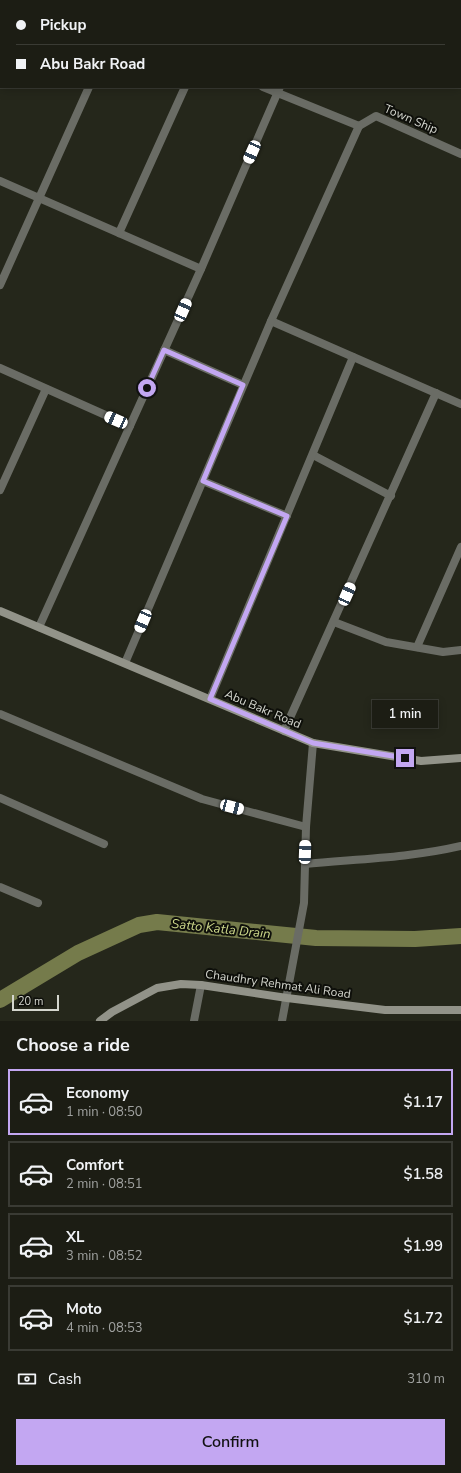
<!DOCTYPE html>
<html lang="en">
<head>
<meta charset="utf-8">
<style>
	body { margin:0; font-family:"Nunito Sans",sans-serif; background:#25261d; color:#f1f3f6; height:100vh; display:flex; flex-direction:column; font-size:15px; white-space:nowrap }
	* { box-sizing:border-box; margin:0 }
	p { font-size:13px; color:#a0a2a0 }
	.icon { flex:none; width:22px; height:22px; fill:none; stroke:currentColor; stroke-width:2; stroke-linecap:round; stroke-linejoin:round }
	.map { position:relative; height:1021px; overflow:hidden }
	.side { display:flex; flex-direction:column; background:#1c1d14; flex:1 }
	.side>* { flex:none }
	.top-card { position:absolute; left:0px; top:0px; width:461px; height:88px; box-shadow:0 2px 10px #0003,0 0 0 1px #3a3b34; display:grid; align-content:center; height:88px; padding:0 16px; background:#1c1d14 }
	.scale { position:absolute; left:12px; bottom:10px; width:47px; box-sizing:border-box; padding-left:4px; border:2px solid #d4d6ce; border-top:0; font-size:11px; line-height:14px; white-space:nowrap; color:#d4d6ce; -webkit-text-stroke:3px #0e0f0a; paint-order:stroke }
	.end { position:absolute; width:18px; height:18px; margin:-9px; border:5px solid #c3a7f2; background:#111; box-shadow:0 0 0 2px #111 }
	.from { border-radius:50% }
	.bubble { position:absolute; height:28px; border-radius:0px; background:#1c1d14; box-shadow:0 2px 10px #0003,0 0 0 1px #3a3b34; font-size:13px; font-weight:600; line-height:28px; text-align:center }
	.car { position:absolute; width:12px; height:24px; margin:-12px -6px; border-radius:5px; box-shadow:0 0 3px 1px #0007; background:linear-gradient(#fff 24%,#345 0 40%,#fff 0 76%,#345 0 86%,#fff 0) }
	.top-card b { display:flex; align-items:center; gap:14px; height:38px; font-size:15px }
	.top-card b+b { border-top:1px solid #3a3b34 }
	.top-card i { width:10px; height:10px; background:#f1f3f6 }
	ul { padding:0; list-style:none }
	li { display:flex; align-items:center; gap:12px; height:66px; margin:0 8px 6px; padding:0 8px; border:2px solid #3a3b34; border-radius:0px }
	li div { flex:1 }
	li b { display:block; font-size:15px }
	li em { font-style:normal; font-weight:600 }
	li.active { border-color:#c3a7f2 }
	li>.icon { width:36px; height:36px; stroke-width:1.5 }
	h2 { padding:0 16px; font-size:18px; line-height:48px }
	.pay { display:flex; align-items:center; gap:10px; height:44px; padding:0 16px; font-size:15px }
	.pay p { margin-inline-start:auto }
	.primary-button { display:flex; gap:8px; margin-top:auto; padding:8px 16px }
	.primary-button a { flex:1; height:46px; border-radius:0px; background:#c3a7f2; color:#111; font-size:16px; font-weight:600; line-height:46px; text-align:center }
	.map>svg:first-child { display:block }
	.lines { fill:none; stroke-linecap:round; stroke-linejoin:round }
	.canal { stroke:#757b4b; stroke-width:16 }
	.street { stroke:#6a6c65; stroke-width:8 }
	.secondary { stroke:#929389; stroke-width:8 }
	.route { stroke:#c3a7f2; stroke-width:5 }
	.labels { text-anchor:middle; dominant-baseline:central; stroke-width:4; stroke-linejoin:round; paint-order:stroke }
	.street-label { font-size:12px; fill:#d4d6ce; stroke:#0e0f0a }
	.water-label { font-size:13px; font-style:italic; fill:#cdd88b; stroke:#0e0f0a }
</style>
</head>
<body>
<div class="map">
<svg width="461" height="1021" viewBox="0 0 461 1021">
	<rect width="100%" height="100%" fill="#25271b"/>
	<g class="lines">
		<path class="canal" d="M0,1000L78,953L139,925L157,922L316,938L415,939L461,936"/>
		<g class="street">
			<path d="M63,0L66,1"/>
			<path d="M330,0L332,1"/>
			<path d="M36,1V0"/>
			<path d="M128,1L129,0"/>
			<path d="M224,1L225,0"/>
			<path d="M321,1L322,0"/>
			<path d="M460,54L461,55"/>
			<path d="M0,79L1,77"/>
			<path d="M263,87L359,126L376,116L461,154"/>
			<path d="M0,181L201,269"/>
			<path d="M119,233L185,87"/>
			<path d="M0,285L89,87"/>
			<path d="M271,321L461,404"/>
			<path d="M164,350L243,385"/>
			<path d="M0,368L130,426"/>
			<path d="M313,455L391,496"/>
			<path d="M203,481L287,516"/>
			<path d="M0,490L46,389"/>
			<path d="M334,622L386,642L443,652L461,650"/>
			<path d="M39,627L201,269L280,87"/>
			<path d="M417,647L461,547"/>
			<path d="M125,663L271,321L359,126"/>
			<path d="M210,699L353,357"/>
			<path d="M0,714L202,799L306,827"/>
			<path d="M284,731L436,393"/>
			<path d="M0,798L104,844"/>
			<path d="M305,864C357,859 410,858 461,846"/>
			<path d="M0,887L38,903"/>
			<path d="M194,1021L201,985"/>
			<path d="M282,1021L304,903L306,827L313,743"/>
		</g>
		<g class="secondary">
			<path d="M0,611L313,743L421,761L461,758"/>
			<path d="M100,1021L112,1012L157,988L181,984L201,985L287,998L385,1010H461"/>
		</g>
	</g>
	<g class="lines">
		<path class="route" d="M147,388L164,350L243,385L203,481L287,516L210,699L313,743L405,758"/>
	</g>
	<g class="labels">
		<g class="street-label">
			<text transform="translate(411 119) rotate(23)">Town Ship</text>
			<text transform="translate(263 709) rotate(23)">Abu Bakr Road</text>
			<text transform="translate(278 984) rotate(8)">Chaudhry Rehmat Ali Road</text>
		</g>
		<g class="water-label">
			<text transform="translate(221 929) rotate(6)">Satto Katla Drain</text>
		</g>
	</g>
</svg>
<div class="scale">20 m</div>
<i class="end from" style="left:147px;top:388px"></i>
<i class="end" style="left:405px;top:758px"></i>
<div class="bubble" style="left:372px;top:700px;width:66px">1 min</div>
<i class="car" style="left:252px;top:152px;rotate:204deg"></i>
<i class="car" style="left:183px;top:310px;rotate:24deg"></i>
<i class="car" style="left:116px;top:420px;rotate:294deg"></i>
<i class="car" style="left:347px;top:594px;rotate:24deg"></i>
<i class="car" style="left:143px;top:621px;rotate:203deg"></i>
<i class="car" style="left:232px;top:807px;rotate:105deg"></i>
<i class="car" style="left:305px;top:852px;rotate:2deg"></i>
<div class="top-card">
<b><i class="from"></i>Pickup</b>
<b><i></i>Abu Bakr Road</b>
</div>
</div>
<section class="side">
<h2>Choose a ride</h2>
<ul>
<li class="active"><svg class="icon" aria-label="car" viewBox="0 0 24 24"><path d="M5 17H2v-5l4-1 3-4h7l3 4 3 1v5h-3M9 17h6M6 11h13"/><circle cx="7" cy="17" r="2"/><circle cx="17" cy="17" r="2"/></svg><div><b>Economy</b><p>1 min · 08:50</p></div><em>$1.17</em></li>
<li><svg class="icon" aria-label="car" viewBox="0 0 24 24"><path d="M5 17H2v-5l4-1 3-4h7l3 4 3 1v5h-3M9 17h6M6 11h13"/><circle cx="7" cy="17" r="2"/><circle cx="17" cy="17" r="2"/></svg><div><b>Comfort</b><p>2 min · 08:51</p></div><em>$1.58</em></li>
<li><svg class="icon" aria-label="car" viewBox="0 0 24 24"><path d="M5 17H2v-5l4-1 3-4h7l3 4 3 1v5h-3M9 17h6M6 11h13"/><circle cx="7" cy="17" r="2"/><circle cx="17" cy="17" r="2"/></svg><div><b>XL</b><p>3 min · 08:52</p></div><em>$1.99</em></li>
<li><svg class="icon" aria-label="car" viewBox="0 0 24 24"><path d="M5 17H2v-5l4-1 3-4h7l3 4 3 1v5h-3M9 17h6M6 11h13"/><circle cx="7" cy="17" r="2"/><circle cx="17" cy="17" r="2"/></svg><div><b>Moto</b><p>4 min · 08:53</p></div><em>$1.72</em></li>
</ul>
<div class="pay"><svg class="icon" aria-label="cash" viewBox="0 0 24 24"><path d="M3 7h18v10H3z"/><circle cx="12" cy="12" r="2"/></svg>Cash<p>310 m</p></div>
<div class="primary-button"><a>Confirm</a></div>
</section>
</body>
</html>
